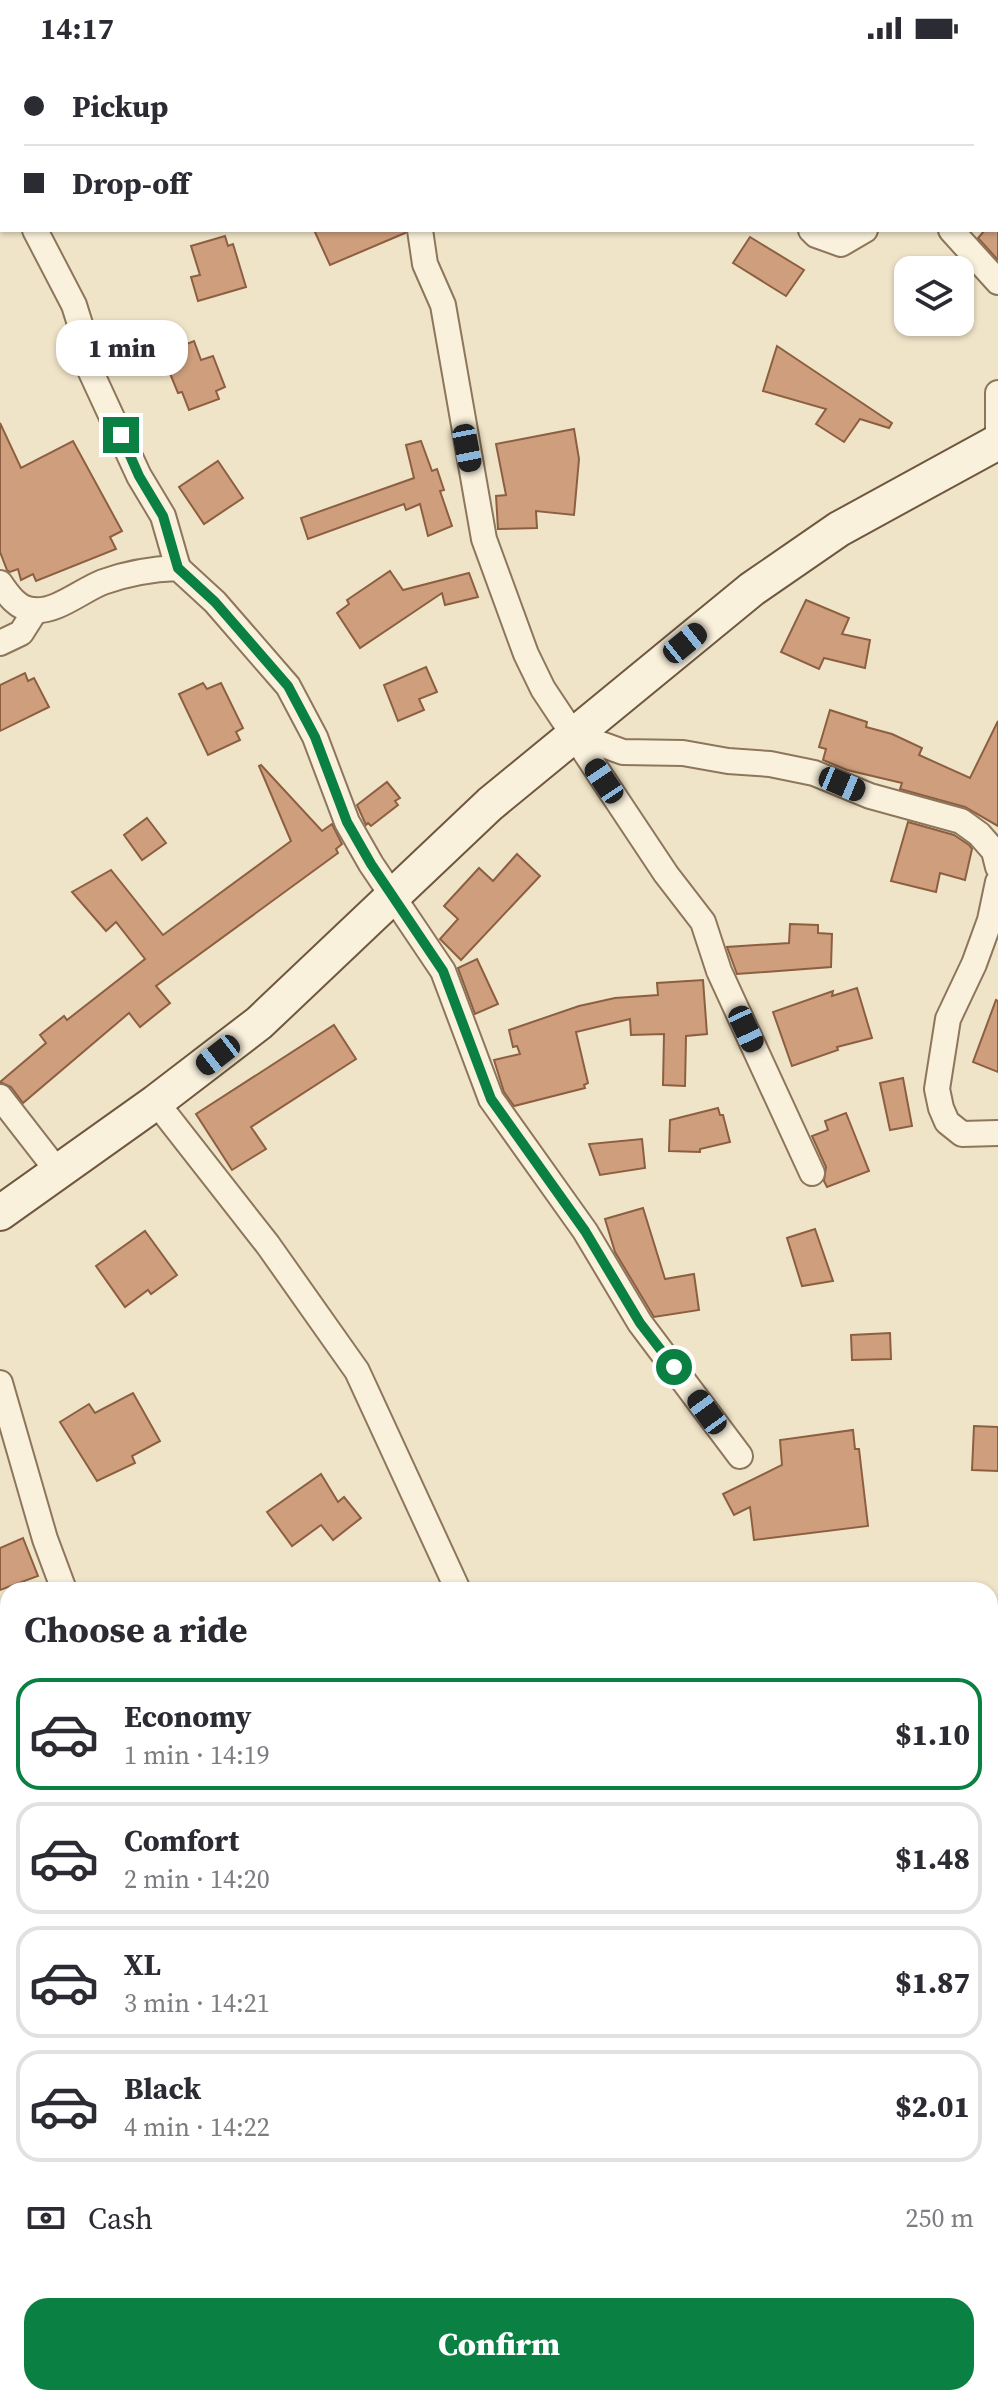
<!DOCTYPE html>
<html lang="en">
<head>
<meta charset="utf-8">
<style>
	body { margin:0; font-family:"Source Serif 4",serif; background:#f7f7f7; color:#2b2b33; height:100vh; display:flex; flex-direction:column; font-size:30px; white-space:nowrap }
	* { box-sizing:border-box; margin:0 }
	p { font-size:26px; color:#7c7c81 }
	.icon { flex:none; width:44px; height:44px; fill:none; stroke:currentColor; stroke-width:2; stroke-linecap:round; stroke-linejoin:round }
	.map { position:relative; flex:1; overflow:hidden }
	.drawer { position:absolute; left:0px; top:1526px; width:998px; height:824px; display:flex; flex-direction:column; background:#fff; border-radius:24px 24px 0 0; box-shadow:0 2px 6px #0004 }
	.drawer>* { flex:none }
	.top-card { position:absolute; left:0px; top:0px; width:998px; height:176px; box-shadow:0 2px 6px #0004; display:grid; align-content:center; height:176px; padding:0 24px; background:#fff }
	.controls { position:absolute; left:894px; top:200px; display:grid; gap:16px }
	.controls a { display:grid; place-items:center; width:80px; height:80px; border-radius:16px; background:#fff; box-shadow:0 2px 6px #0004; font-size:40px }
	.end { position:absolute; width:36px; height:36px; margin:-18px; border:10px solid #0b8043; background:#fff; box-shadow:0 0 0 4px #fff }
	.from { border-radius:50% }
	.bubble { position:absolute; height:56px; border-radius:24px; background:#fff; box-shadow:0 2px 6px #0004; font-size:26px; font-weight:800; line-height:56px; text-align:center }
	.car { position:absolute; width:24px; height:48px; margin:-24px -12px; border-radius:10px; box-shadow:0 0 6px 2px #0007; background:linear-gradient(#222 24%,#8ab4d8 0 40%,#222 0 76%,#8ab4d8 0 86%,#222 0) }
	.top-card b { display:flex; align-items:center; gap:28px; height:76px; font-size:30px }
	.top-card b+b { border-top:2px solid #e1e1e2 }
	.top-card i { width:20px; height:20px; background:#2b2b33 }
	ul { padding:0; list-style:none }
	li { display:flex; align-items:center; gap:24px; height:112px; margin:0 16px 12px; padding:0 8px; border:4px solid #e1e1e2; border-radius:24px }
	li div { flex:1 }
	li b { display:block; font-size:30px }
	li em { font-style:normal; font-weight:800 }
	li.current { border-color:#0b8043 }
	li>.icon { width:72px; height:72px; stroke-width:1.5 }
	h2 { padding:0 24px; font-size:36px; line-height:96px }
	.pay { display:flex; align-items:center; gap:20px; height:88px; padding:0 24px; font-size:30px }
	.pay p { margin-inline-start:auto }
	.action { display:flex; gap:16px; margin-top:auto; padding:16px 24px }
	.action a { flex:1; height:92px; border-radius:24px; background:#0b8043; color:#fff; font-size:32px; font-weight:800; line-height:92px; text-align:center }
	.status { display:flex; justify-content:space-between; align-items:center; height:56px; padding:0 40px; background:#fff; direction:ltr }
	.status svg { height:22px; fill:currentColor }
	.map>svg:first-child { display:block }
	.building { fill:#cf9f7d; stroke:#8d5f41; stroke-width:2 }
	.lines { fill:none; stroke-linecap:round; stroke-linejoin:round }
	.street-casing { stroke:#8d765c; stroke-width:28 }
	.secondary-casing { stroke:#6f573f; stroke-width:38 }
	.street { stroke:#faf1dc; stroke-width:24 }
	.secondary { stroke:#faf1dc; stroke-width:34 }
	.route { stroke:#0b8043; stroke-width:10 }
</style>
</head>
<body>
<div class="status"><b>14:17</b><svg viewBox="0 0 49 12"><path d="M0 12V9h3v3zM5 12V6h3v6zM10 12V3h3v9zM15 12V0h3v12zM26 1h20v11H26zM47 4h2v5h-2z"/></svg></div>
<div class="map">
<svg width="998" height="2350" viewBox="0 0 998 2350">
	<rect width="100%" height="100%" fill="#f0e4c8"/>
	<g class="building">
		<path d="M998,158V204L978,182L985,174H996Z"/>
		<path d="M314,174H405V177L330,209Z"/>
		<path d="M225,180L228,190L233,188L246,231L198,245L191,221L200,219L191,190Z"/>
		<path d="M750,181L804,214L786,240L733,207Z"/>
		<path d="M194,285L201,304L213,300L225,331L216,335L219,343L189,354L182,336L178,337L162,298Z"/>
		<path d="M777,290L892,367L889,372L860,363L844,386L816,368L826,353L763,335Z"/>
		<path d="M0,367L21,412L73,385L122,475L110,481L116,493L36,525L33,518L21,524L18,513L10,516L7,514L0,496Z"/>
		<path d="M574,373L579,403L574,459L536,455L537,472L498,473L496,440L506,439L496,388Z"/>
		<path d="M421,385L432,415L437,413L444,434L440,435L452,470L428,480L420,448L406,454L404,448L308,483L301,462L414,422L406,389Z"/>
		<path d="M218,405L243,442L204,468L179,431Z"/>
		<path d="M390,515L403,534L469,517L478,541L445,549L442,537L360,592L337,557L349,548L347,544Z"/>
		<path d="M806,544L849,562L842,578L870,584L865,612L824,602L819,613L781,596Z"/>
		<path d="M426,611L437,636L419,643L424,654L398,665L384,629Z"/>
		<path d="M25,617L28,625L34,622L49,651L0,675V629Z"/>
		<path d="M203,627L207,633L221,627L243,672L236,676L240,684L208,699L179,638Z"/>
		<path d="M830,654L867,666L866,671L892,678L922,692L919,699L970,722L998,665V770L965,751L900,733L902,727L847,714L823,704L826,693L819,691Z"/>
		<path d="M261,709L322,775L332,768L342,788L336,793L338,797L156,930L170,947L140,971L129,957L23,1047L11,1031L0,1026L46,987L40,979L64,960L67,964L145,903L116,866L106,875L72,836L111,814L163,879L291,785L259,710Z"/>
		<path d="M387,726L400,742L395,745L398,749L371,770L368,767L366,769L357,749Z"/>
		<path d="M147,762L166,787L142,804L124,779Z"/>
		<path d="M908,766L954,779L969,789L972,793L965,824L940,817L936,836L891,825Z"/>
		<path d="M517,798L540,820L461,904L440,883L458,863L444,850L479,812L493,825Z"/>
		<path d="M790,868L818,869V877L832,878L831,911L737,918L727,891L789,887Z"/>
		<path d="M477,903L498,948L475,958L458,912Z"/>
		<path d="M703,924L707,978L686,980L685,1030L663,1029L664,978L631,979L630,963L576,976L588,1027L584,1029L585,1032L514,1050L504,1036L494,1004L520,998L517,990L513,991L509,974L579,950L615,942L658,939L657,927Z"/>
		<path d="M857,932L872,982L837,991L838,994L792,1010L773,956L833,935L832,940Z"/>
		<path d="M996,944L998,945V1016L973,1006Z"/>
		<path d="M334,969L356,1003L251,1071L266,1093L232,1114L196,1058Z"/>
		<path d="M903,1022L912,1070L890,1074L880,1027Z"/>
		<path d="M718,1052L720,1059H723L730,1086L700,1093V1096L669,1095L670,1064Z"/>
		<path d="M846,1057L869,1115L827,1131L824,1125L826,1111L812,1080L828,1074L825,1065Z"/>
		<path d="M642,1083L645,1112L600,1119L589,1088Z"/>
		<path d="M643,1152L665,1223L694,1218L699,1254L654,1261L615,1196L605,1163Z"/>
		<path d="M815,1173L833,1225L802,1230L787,1182Z"/>
		<path d="M145,1175L177,1219L151,1238L148,1234L125,1251L96,1210Z"/>
		<path d="M890,1277L891,1303L852,1304L851,1279Z"/>
		<path d="M133,1337L160,1385L132,1400L135,1407L97,1425L60,1366L89,1348L95,1357Z"/>
		<path d="M974,1370L998,1371V1415L972,1414Z"/>
		<path d="M853,1374L855,1393H859L868,1470L754,1484L750,1451L734,1459L723,1438L782,1409L780,1384Z"/>
		<path d="M321,1418L338,1446L344,1441L361,1462L333,1484L321,1469L292,1490L267,1456Z"/>
		<path d="M23,1482L38,1520L0,1534V1492Z"/>
	</g>
	<g class="lines">
		<g class="street-casing">
			<g id="street">
				<path d="M365,0L368,2"/>
				<path d="M543,2V0"/>
				<path d="M996,44L998,42"/>
				<path d="M0,70L2,77"/>
				<path d="M35,174L74,249L85,284L90,314L139,420L163,460L178,512"/>
				<path d="M420,174L425,208L443,249L484,483L526,598L543,633L666,818L703,866L719,915L812,1117"/>
				<path d="M811,174L816,179L841,188L865,174"/>
				<path d="M951,174L998,226"/>
				<path d="M998,337V388"/>
				<path d="M0,527C8,539 18,553 33,554C56,557 82,534 103,526C128,517 151,513 178,512L215,546L288,630L315,681L347,766L371,808L443,915L491,1043L585,1175L640,1267L740,1400"/>
				<path d="M0,587L21,577L35,555"/>
				<path d="M573,678L623,696L683,697L728,705L770,708L814,717L870,740L961,765L979,778L994,795L998,811"/>
				<path d="M998,826L990,864L974,908L948,963L937,1033L941,1052L947,1066L962,1078L998,1077"/>
				<path d="M0,1041L59,1117"/>
				<path d="M156,1046L268,1189L357,1315L458,1534"/>
				<path d="M0,1327L45,1483L64,1534"/>
				<path d="M990,2053L998,2045"/>
				<path d="M0,2106L8,2099"/>
				<path d="M0,2315L8,2331"/>
				<path d="M575,2342L586,2350"/>
			</g>
		</g>
		<g class="secondary-casing">
			<path id="secondary" d="M0,1157L156,1046L259,967L490,748L752,533L839,473L998,386"/>
		</g>
		<use href="#street" class="street"/>
		<use href="#secondary" class="secondary"/>
	</g>
	<g class="lines">
		<path class="route" d="M121,379L139,420L163,460L178,512L215,546L288,630L315,681L347,766L371,808L443,915L491,1043L585,1175L640,1267L674,1311"/>
	</g>
</svg>
<div class="controls">
<a><svg class="icon" aria-label="layers" viewBox="0 0 24 24"><path d="M12 4l9 5-9 5-9-5zM3 14l9 5 9-5"/></svg></a>
</div>
<i class="end from" style="left:674px;top:1311px"></i>
<i class="end" style="left:121px;top:379px"></i>
<div class="bubble" style="left:56px;top:264px;width:132px">1 min</div>
<i class="car" style="left:467px;top:392px;rotate:169deg"></i>
<i class="car" style="left:685px;top:587px;rotate:51deg"></i>
<i class="car" style="left:604px;top:725px;rotate:326deg"></i>
<i class="car" style="left:842px;top:728px;rotate:113deg"></i>
<i class="car" style="left:746px;top:973px;rotate:155deg"></i>
<i class="car" style="left:218px;top:999px;rotate:232deg"></i>
<i class="car" style="left:707px;top:1356px;rotate:324deg"></i>
<div class="top-card">
<b><i class="from"></i>Pickup</b>
<b><i></i>Drop-off</b>
</div>
<section class="drawer">
<h2>Choose a ride</h2>
<ul>
<li class="current"><svg class="icon" aria-label="car" viewBox="0 0 24 24"><path d="M5 17H2v-5l4-1 3-4h7l3 4 3 1v5h-3M9 17h6M6 11h13"/><circle cx="7" cy="17" r="2"/><circle cx="17" cy="17" r="2"/></svg><div><b>Economy</b><p>1 min · 14:19</p></div><em>$1.10</em></li>
<li><svg class="icon" aria-label="car" viewBox="0 0 24 24"><path d="M5 17H2v-5l4-1 3-4h7l3 4 3 1v5h-3M9 17h6M6 11h13"/><circle cx="7" cy="17" r="2"/><circle cx="17" cy="17" r="2"/></svg><div><b>Comfort</b><p>2 min · 14:20</p></div><em>$1.48</em></li>
<li><svg class="icon" aria-label="car" viewBox="0 0 24 24"><path d="M5 17H2v-5l4-1 3-4h7l3 4 3 1v5h-3M9 17h6M6 11h13"/><circle cx="7" cy="17" r="2"/><circle cx="17" cy="17" r="2"/></svg><div><b>XL</b><p>3 min · 14:21</p></div><em>$1.87</em></li>
<li><svg class="icon" aria-label="car" viewBox="0 0 24 24"><path d="M5 17H2v-5l4-1 3-4h7l3 4 3 1v5h-3M9 17h6M6 11h13"/><circle cx="7" cy="17" r="2"/><circle cx="17" cy="17" r="2"/></svg><div><b>Black</b><p>4 min · 14:22</p></div><em>$2.01</em></li>
</ul>
<div class="pay"><svg class="icon" aria-label="cash" viewBox="0 0 24 24"><path d="M3 7h18v10H3z"/><circle cx="12" cy="12" r="2"/></svg>Cash<p>250 m</p></div>
<div class="action"><a>Confirm</a></div>
</section>
</div>
</body>
</html>
